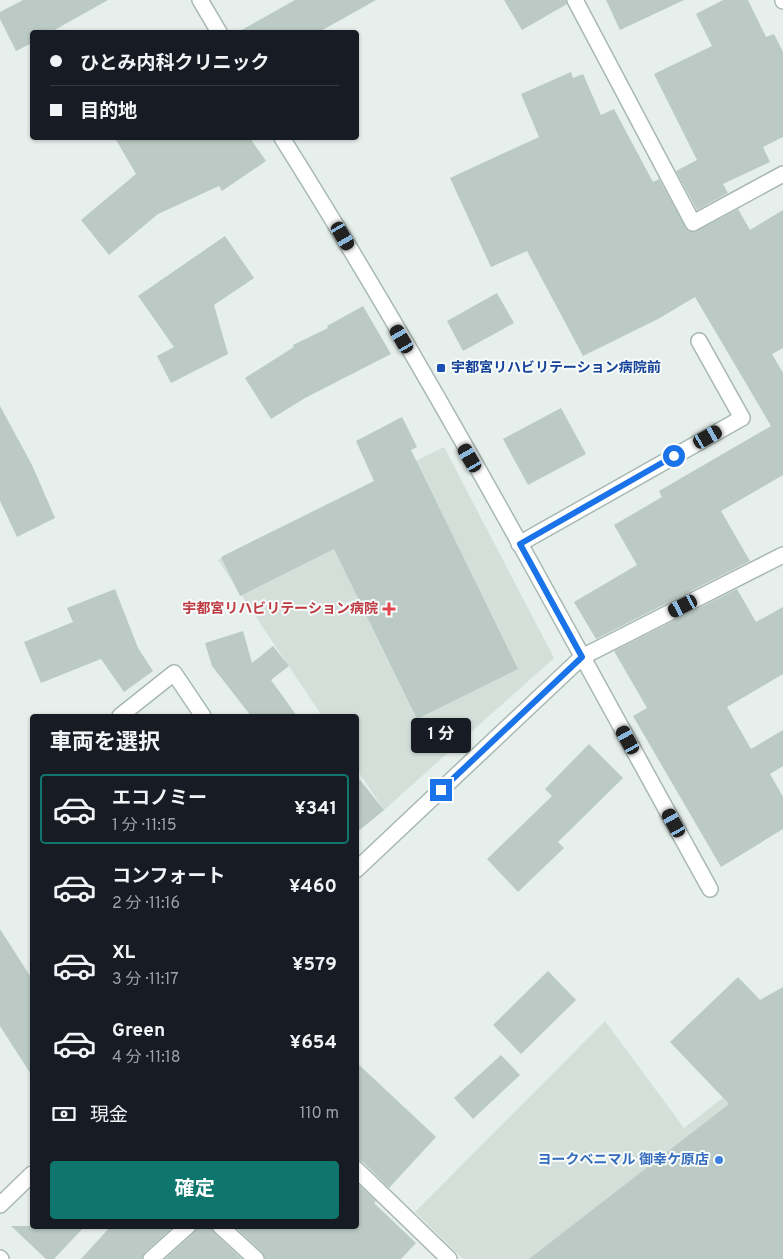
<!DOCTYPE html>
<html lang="ja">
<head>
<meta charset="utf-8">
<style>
	body { margin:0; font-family:Overpass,"Noto Sans JP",sans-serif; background:#20242c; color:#f1f3f6; height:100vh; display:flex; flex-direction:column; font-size:19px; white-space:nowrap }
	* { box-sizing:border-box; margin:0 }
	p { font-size:16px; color:#9ea1a6 }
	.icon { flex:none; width:28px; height:28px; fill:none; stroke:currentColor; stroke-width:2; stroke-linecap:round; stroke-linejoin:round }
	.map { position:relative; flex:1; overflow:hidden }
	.sheet { position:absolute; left:30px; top:714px; width:329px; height:515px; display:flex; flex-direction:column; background:#171b24; border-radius:5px; box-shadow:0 1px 4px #0004 }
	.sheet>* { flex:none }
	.banner { position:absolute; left:30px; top:30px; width:329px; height:110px; border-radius:5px; box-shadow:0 1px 4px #0004; display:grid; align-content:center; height:110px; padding:0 20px; background:#171b24 }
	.end { position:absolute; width:22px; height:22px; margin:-11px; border:6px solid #1a73e8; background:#fff; box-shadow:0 0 0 2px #fff }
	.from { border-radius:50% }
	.bubble { position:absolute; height:35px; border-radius:5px; background:#171b24; box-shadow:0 1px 4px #0004; font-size:16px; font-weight:700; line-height:35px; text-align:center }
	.car { position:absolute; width:15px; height:30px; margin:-15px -8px; border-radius:6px; box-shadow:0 0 4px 1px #0007; background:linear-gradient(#222 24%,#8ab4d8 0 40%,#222 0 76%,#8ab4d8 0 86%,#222 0) }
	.banner b { display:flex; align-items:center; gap:18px; height:48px; font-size:19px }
	.banner b+b { border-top:1px solid #363941 }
	.banner i { width:12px; height:12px; background:#f1f3f6 }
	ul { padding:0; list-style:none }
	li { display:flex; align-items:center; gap:15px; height:70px; margin:0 10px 8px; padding:0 10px; border:2px solid transparent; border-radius:5px }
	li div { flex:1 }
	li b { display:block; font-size:19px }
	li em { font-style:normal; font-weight:700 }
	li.active { border-color:#0f766e }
	li>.icon { width:45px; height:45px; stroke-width:1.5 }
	h2 { padding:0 20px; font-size:22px; line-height:60px }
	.pay { display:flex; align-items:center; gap:12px; height:55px; padding:0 20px; font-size:19px }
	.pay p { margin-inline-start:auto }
	.action { display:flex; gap:10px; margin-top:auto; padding:10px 20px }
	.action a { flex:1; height:58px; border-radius:5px; background:#0f766e; color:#fff; font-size:20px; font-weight:700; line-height:58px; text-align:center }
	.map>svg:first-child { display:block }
	.built { fill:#d4dfda }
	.building { fill:#bbcac4 }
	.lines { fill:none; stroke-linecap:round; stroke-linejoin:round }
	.minor-casing { stroke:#a8b8b2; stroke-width:18 }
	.minor { stroke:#fff; stroke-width:15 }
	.route { stroke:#1a73e8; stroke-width:6 }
	.transit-dot { fill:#1a4fb4; stroke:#f7fbf9; stroke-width:2 }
	.health-dot { fill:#e0444e; stroke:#f7fbf9; stroke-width:2 }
	.shop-dot { fill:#3f7fe0; stroke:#f7fbf9; stroke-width:2 }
	.labels { text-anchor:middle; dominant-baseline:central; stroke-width:4; stroke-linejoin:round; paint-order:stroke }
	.transit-label { font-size:14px; font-weight:bold; fill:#164399; stroke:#f7fbf9; text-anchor:start }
	.health-label { font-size:14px; font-weight:bold; fill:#be3a42; stroke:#f7fbf9; text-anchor:end }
	.shop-label { font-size:14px; font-weight:bold; fill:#366cbe; stroke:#f7fbf9; text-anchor:end }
</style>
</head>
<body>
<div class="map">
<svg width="783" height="1259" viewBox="0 0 783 1259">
	<rect width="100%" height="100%" fill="#e6efeb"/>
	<g class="built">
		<path d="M444,447L554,658L384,810L356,768V716H322L218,560Z"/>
		<path d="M605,1021L684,1128L783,1051V1259H463L415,1212Z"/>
	</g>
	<g class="building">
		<path d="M23,0H108L51,32H32V43L16,51L0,19V12Z"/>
		<path d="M295,0H376L319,32H238Z"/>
		<path d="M504,0H566L567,4L522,30Z"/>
		<path d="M606,0H684L620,30Z"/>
		<path d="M723,0H748L766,37L774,34L783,52V137L763,147L770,162L723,184L728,193L697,210L676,171L697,160L654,74L712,46L696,14Z"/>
		<path d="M571,72L573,78L583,74L601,115L614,109L653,182L659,179L688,231H697L738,209L750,230L783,210V348L772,354L783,373V475L721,511L750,561L596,639L574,602L637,565L614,525L662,497L659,491L771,426L695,297L658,319L583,356L527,251L491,267L450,178L539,137L521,94Z"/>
		<path d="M115,138H250L266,161L222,191L219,186L158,214L109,255L81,220L136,174Z"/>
		<path d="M225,236L254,278L214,305L228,354L171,383L157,356L174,347L138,296Z"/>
		<path d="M497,293L514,323L463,351L447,321Z"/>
		<path d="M363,306L391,354L305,398L271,419L245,378L294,347L293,345L328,328L327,326Z"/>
		<path d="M0,406L32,465L55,518L17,537L0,501Z"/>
		<path d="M561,408L586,454L528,485L503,439Z"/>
		<path d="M402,417L417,447L411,450L518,669L417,719L334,549L240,596L221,557L374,481L356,441Z"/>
		<path d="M115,589L138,648L153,671L124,692L101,659L41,683L24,642L73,622L67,608Z"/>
		<path d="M737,589L756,622L783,607V674L727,707L751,749L783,730V766L770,774L783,797V829L721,867L633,716L647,708L614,651Z"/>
		<path d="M243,631L252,663L273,646L289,666L271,680L297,716H251L212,666L205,643Z"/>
		<path d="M589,744L623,778L558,842L564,848L518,892L487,859L552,796L545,789Z"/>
		<path d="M356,775L384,810L356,833Z"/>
		<path d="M0,929L32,979V1076L0,1026Z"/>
		<path d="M548,971L576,1000L521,1054L493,1025Z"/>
		<path d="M738,977L760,1000L783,987V1259H529L729,1104L670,1042Z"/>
		<path d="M501,1055L520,1075L473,1119L454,1098Z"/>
		<path d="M356,1062L436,1137L389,1188L363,1162L356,1160Z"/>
		<path d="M356,1182L376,1201L374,1203L416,1243L401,1259H265L262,1252L234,1226H356Z"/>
		<path d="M11,1226H85L54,1259H46Z"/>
		<path d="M111,1226H174L145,1252L142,1259H81Z"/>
		<path d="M197,1226H211L214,1233L242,1259H165L194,1233Z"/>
	</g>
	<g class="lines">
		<g class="minor-casing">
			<g id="minor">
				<path d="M200,0L219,32"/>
				<path d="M575,0L693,223L783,174"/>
				<path d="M783,0V1"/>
				<path d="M282,138C435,381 571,637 710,889"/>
				<path d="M519,544L742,418L699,341"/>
				<path d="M120,716L174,673L203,716"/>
				<path d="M356,870L582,657L783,555"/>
				<path d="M356,1169L449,1259"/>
				<path d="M0,1205L32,1174"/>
				<path d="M220,1226L256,1259"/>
				<path d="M0,1258L1,1259"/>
				<path d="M151,1259L188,1226"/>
			</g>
		</g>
		<use href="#minor" class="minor"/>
	</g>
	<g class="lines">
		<path class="route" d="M441,790L582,657L520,544L674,456"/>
	</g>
	<rect class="transit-dot" x="436" y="363" width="10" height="10" rx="2.5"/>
	<path class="health-dot" d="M386.5 601.5h5v5h5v5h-5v5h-5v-5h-5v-5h5z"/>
	<circle class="shop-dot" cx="719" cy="1160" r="5"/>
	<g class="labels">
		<g class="transit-label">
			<text x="451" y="368">宇都宮リハビリテーション病院前</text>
		</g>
		<g class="health-label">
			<text x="378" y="609">宇都宮リハビリテーション病院</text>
		</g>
		<g class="shop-label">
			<text x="709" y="1160">ヨークベニマル 御幸ケ原店</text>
		</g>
	</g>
</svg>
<i class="end from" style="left:674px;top:456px"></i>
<i class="end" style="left:441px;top:790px"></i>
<div class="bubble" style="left:411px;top:718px;width:60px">1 分</div>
<i class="car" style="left:343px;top:236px;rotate:150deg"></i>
<i class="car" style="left:402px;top:339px;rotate:330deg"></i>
<i class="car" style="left:708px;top:437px;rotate:60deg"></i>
<i class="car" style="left:470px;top:458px;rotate:330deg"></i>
<i class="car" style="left:683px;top:606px;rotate:243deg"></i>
<i class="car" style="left:628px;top:740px;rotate:331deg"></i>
<i class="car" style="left:674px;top:823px;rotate:331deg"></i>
<div class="banner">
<b><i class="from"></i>ひとみ内科クリニック</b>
<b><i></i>目的地</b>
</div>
<section class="sheet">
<h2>車両を選択</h2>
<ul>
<li class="active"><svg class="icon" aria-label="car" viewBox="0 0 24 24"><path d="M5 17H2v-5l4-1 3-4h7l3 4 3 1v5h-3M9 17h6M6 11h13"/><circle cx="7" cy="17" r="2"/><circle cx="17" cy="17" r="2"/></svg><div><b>エコノミー</b><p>1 分 · 11:15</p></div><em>¥341</em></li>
<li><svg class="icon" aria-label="car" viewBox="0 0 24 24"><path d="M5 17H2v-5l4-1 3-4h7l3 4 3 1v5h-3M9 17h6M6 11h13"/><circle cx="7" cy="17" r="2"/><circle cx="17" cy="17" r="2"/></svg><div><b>コンフォート</b><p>2 分 · 11:16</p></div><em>¥460</em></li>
<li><svg class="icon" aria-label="car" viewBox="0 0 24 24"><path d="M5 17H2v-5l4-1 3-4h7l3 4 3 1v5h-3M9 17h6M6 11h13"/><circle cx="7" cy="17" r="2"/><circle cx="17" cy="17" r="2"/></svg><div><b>XL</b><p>3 分 · 11:17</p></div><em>¥579</em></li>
<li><svg class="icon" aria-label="car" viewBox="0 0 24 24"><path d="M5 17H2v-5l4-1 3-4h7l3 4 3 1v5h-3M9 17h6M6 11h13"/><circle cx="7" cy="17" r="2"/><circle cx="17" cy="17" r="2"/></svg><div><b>Green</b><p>4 分 · 11:18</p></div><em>¥654</em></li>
</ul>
<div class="pay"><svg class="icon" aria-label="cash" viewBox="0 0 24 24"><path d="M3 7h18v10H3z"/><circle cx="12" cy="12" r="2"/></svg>現金<p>110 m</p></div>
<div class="action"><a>確定</a></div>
</section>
</div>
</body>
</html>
